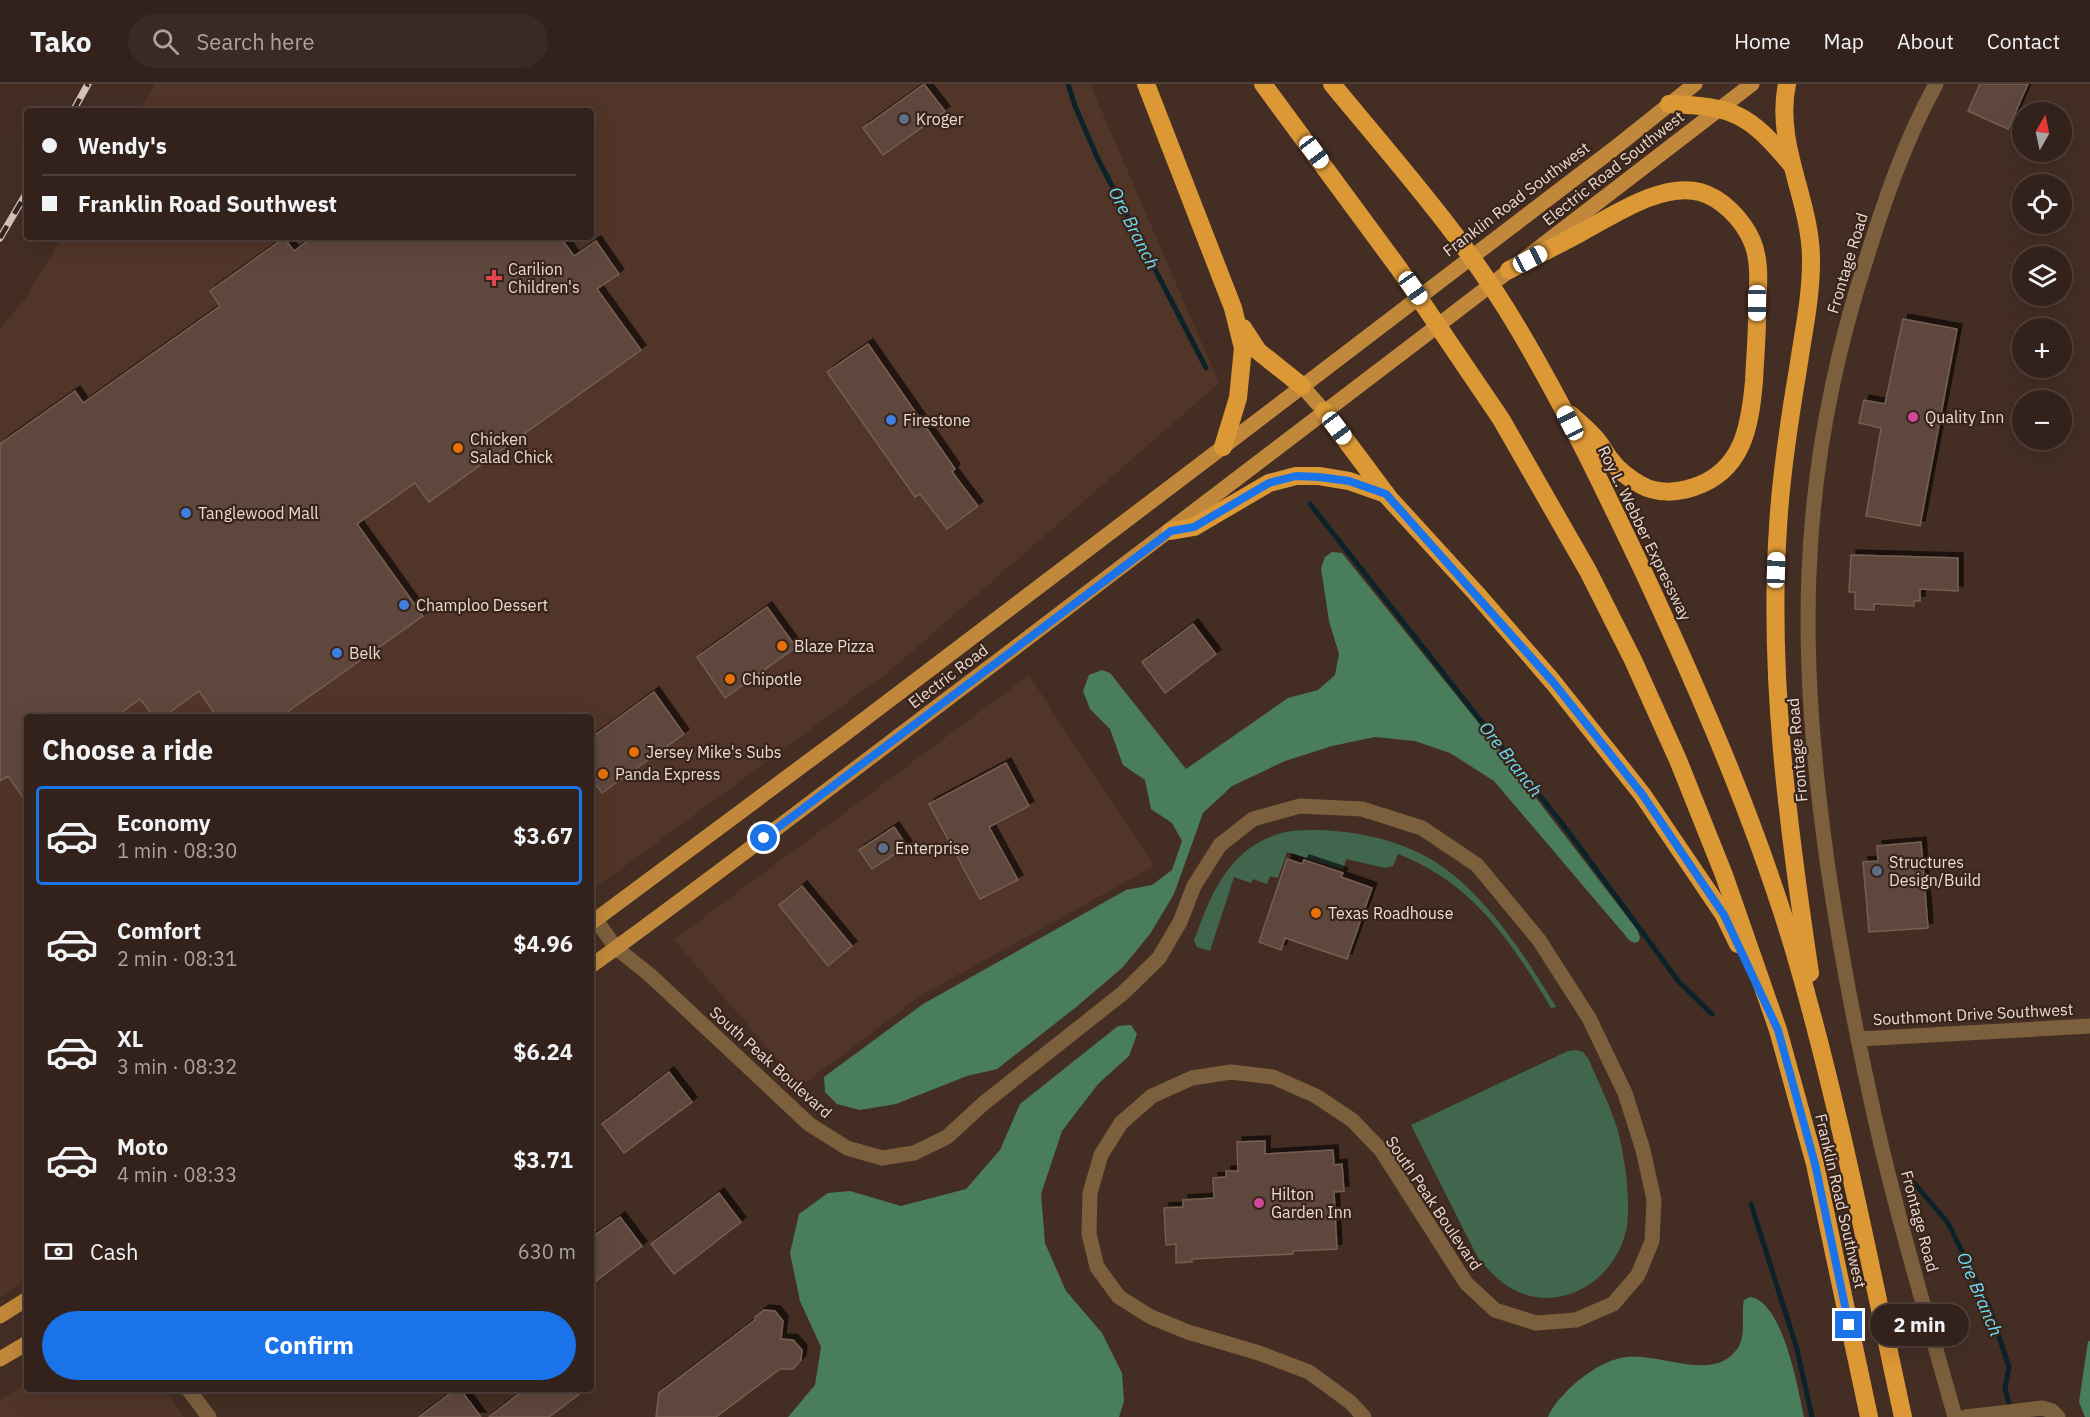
<!DOCTYPE html>
<html lang="en">
<head>
<meta charset="utf-8">
<style>
	body { margin:0; font-family:"IBM Plex Sans",sans-serif; background:#3b2a24; color:#f1f3f6; height:100vh; display:flex; flex-direction:column; font-size:22px; white-space:nowrap }
	* { box-sizing:border-box; margin:0 }
	p { font-size:20px; color:#a9a4a3 }
	.icon { flex:none; width:33px; height:33px; fill:none; stroke:currentColor; stroke-width:2; stroke-linecap:round; stroke-linejoin:round }
	.map { position:relative; flex:1; overflow:hidden }
	.drawer { position:absolute; left:24px; top:630px; width:570px; height:678px; display:flex; flex-direction:column; background:#33221b; border-radius:6px; box-shadow:0 6px 24px #0002,0 0 0 2px #4e3f3a }
	.drawer>* { flex:none }
	.guide { position:absolute; left:24px; top:24px; width:570px; height:132px; border-radius:6px; box-shadow:0 6px 24px #0002,0 0 0 2px #4e3f3a; display:grid; align-content:center; height:132px; padding:0 18px; background:#33221b }
	.needle { width:39px; rotate:9deg }
	.buttons { position:absolute; left:2012px; top:18px; display:grid; gap:12px }
	.buttons a { display:grid; place-items:center; width:60px; height:60px; border-radius:50%; background:#33221b; box-shadow:0 6px 24px #0002,0 0 0 2px #4e3f3a; font-size:30px }
	.end { position:absolute; width:27px; height:27px; margin:-14px; border:8px solid #1a73e8; background:#fff; box-shadow:0 0 0 3px #fff }
	.from { border-radius:50% }
	.bubble { position:absolute; height:42px; border-radius:21px; background:#33221b; box-shadow:0 6px 24px #0002,0 0 0 2px #4e3f3a; font-size:20px; font-weight:800; line-height:42px; text-align:center }
	.car { position:absolute; width:18px; height:36px; margin:-18px -9px; border-radius:8px; box-shadow:0 0 4px 2px #0007; background:linear-gradient(#fff 24%,#345 0 40%,#fff 0 76%,#345 0 86%,#fff 0) }
	.guide b { display:flex; align-items:center; gap:21px; height:57px; font-size:22px }
	.guide b+b { border-top:2px solid #4e3f3a }
	.guide i { width:15px; height:15px; background:#f1f3f6 }
	ul { padding:0; list-style:none }
	li { display:flex; align-items:center; gap:18px; height:99px; margin:0 12px 9px; padding:0 6px; border:3px solid transparent; border-radius:6px }
	li div { flex:1 }
	li b { display:block; font-size:22px }
	li em { font-style:normal; font-weight:800 }
	li.on { border-color:#1a73e8 }
	li>.icon { width:54px; height:54px; stroke-width:1.5 }
	h2 { padding:0 18px; font-size:27px; line-height:72px }
	.pay { display:flex; align-items:center; gap:15px; height:66px; padding:0 18px; font-size:22px }
	.pay p { margin-inline-start:auto }
	.button { display:flex; gap:12px; margin-top:auto; padding:12px 18px }
	.button a { flex:1; height:69px; border-radius:36px; background:#1a73e8; color:#fff; font-size:24px; font-weight:800; line-height:69px; text-align:center }
	header { display:flex; align-items:center; gap:36px; box-sizing:border-box; height:84px; padding:0 30px; background:#33221b; border-bottom:2px solid #4e3f3a }
	header strong { font-size:28px }
	nav { display:flex; gap:33px; margin-inline-start:auto; font-size:21px }
	.search { width:420px; height:54px; background:#3b2a24; display:flex; align-items:center; gap:15px; box-sizing:border-box; padding:0 21px; border-radius:33px; color:#a9a4a3; font-size:22px }
	.map>svg:first-child { display:block }
	.built { fill:#513528 }
	.green { fill:#40674e }
	.forest { fill:#4a7d5c }
	.lines { fill:none; stroke-linecap:round; stroke-linejoin:round }
	.stream { stroke:#0b2228; stroke-width:5 }
	.building { fill:#5e473c; stroke:#765e52; stroke-width:1.5; filter:url(#shadow) }
	.street { stroke:#7c603d; stroke-width:15 }
	.primary { stroke:#c1883b; stroke-width:15 }
	.highway { stroke:#dd9836; stroke-width:18 }
	.rail-casing { stroke:#d3c3bb; stroke-width:7 }
	.rail { stroke:#39241a; stroke-width:4.5; stroke-dasharray:14; stroke-linecap:butt }
	.route { stroke:#1a73e8; stroke-width:8 }
	.service-dot { fill:#5c6f8a; stroke:#39241a; stroke-width:2 }
	.health-dot { fill:#e0444e; stroke:#39241a; stroke-width:2 }
	.hotel-dot { fill:#d1479c; stroke:#39241a; stroke-width:2 }
	.shop-dot { fill:#3f7fe0; stroke:#39241a; stroke-width:2 }
	.food-dot { fill:#e8710a; stroke:#39241a; stroke-width:2 }
	.labels { text-anchor:middle; dominant-baseline:central; stroke-width:4.5; stroke-linejoin:round; paint-order:stroke }
	.poi-label { font-size:16px; fill:#eadbd4; stroke:#39241a; text-anchor:start }
	.street-label { font-size:16px; fill:#eadbd4; stroke:#39241a }
	.water-label { font-size:18px; font-style:italic; fill:#6ddcf5; stroke:#39241a }
</style>
</head>
<body>
<header>
<strong>Tako</strong>
<div class="search"><svg class="icon" aria-label="search" viewBox="0 0 24 24"><circle cx="10" cy="10" r="6"/><path d="M15 15l6 6"/></svg>Search here</div>
<nav><a>Home</a><a>Map</a><a>About</a><a>Contact</a></nav>
</header>
<div class="map">
<svg width="2090" height="1333" viewBox="0 0 2090 1333">
	<defs>
		<filter id="shadow"><feDropShadow dx="5" dy="-5" stdDeviation="0" flood-color="#0009"/></filter>
	</defs>
	<rect width="100%" height="100%" fill="#442e24"/>
	<g class="built">
		<path d="M155,0H1090L1219,299L891,586L591,807V633H27V1195L0,1213V245L25,215L62,153H591V27H139Z"/>
		<path d="M1029,591L1154,782L920,912L801,1002L674,856Z"/>
		<path d="M27,1299V1305H164L184,1333H0V1316Z"/>
	</g>
	<g class="green">
		<path d="M1310,746C1350,746 1389,753 1425,772C1479,800 1525,871 1556,923L1551,924C1511,857 1473,799 1398,770L1393,782L1385,784L1346,775L1343,786L1287,768L1278,794L1270,792L1267,800L1253,795L1251,799L1234,793L1210,867L1197,863L1194,857C1210,811 1229,763 1282,749C1291,746 1301,747 1310,746Z"/>
		<path d="M1576,966L1583,968L1589,976C1598,998 1610,1021 1617,1044C1624,1069 1629,1104 1628,1130C1627,1187 1567,1234 1512,1205C1498,1197 1489,1186 1478,1174L1411,1041L1568,967Z"/>
	</g>
	<g class="forest">
		<path d="M1332,468L1342,469L1481,642L1638,847L1640,854L1639,857L1635,859L1630,857L1494,697L1450,669L1415,657L1375,653L1332,662L1285,677L1232,702L1203,729L1174,810L1150,850L1122,884L1075,924L997,985L967,992L896,1020L860,1026L837,1020L825,1008L824,993L923,920L1126,806L1152,801L1172,786L1182,757L1172,739L1151,725L1145,696L1123,681L1110,645L1090,625L1083,607L1089,591L1102,586L1110,589L1186,685L1288,614L1318,606L1335,591L1339,570L1329,537L1321,484L1325,473Z"/>
		<path d="M1131,941L1137,950L1129,972L1098,1000L1062,1047L1041,1110L1045,1159L1066,1207L1102,1249L1122,1289L1124,1317L1119,1333H788L815,1301L821,1263L800,1217L790,1169L799,1130L828,1109L850,1107L901,1122L966,1105L1000,1066L1020,1020L1118,942Z"/>
		<path d="M1750,1213C1783,1217 1798,1305 1804,1333H1548C1553,1321 1561,1313 1570,1304C1586,1289 1605,1276 1626,1273C1661,1268 1716,1301 1739,1262C1746,1249 1741,1230 1744,1216Z"/>
		<path d="M2088,1257H2090V1333H2085L2079,1318Z"/>
	</g>
	<g class="lines">
		<g class="stream">
			<path d="M1068,0L1075,22L1097,73L1206,284"/>
			<path d="M1310,420L1567,746L1679,898L1712,930"/>
			<path d="M1914,1099L1948,1139L1989,1222L2009,1283L2005,1305L2011,1326"/>
			<path d="M1751,1120L1797,1265L1812,1333"/>
		</g>
	</g>
	<g class="building">
		<path d="M924,0L945,27L883,71L863,44Z"/>
		<path d="M1980,0H2028L2008,45L1968,27Z"/>
		<path d="M313,153H560L574,172L596,157L619,190L597,205L641,266L429,418L415,399L357,440L423,532L280,633H217L199,607L163,633H154L140,615L115,633H27V719L8,692L0,697V360L75,307L83,319L220,222L210,207L284,154L294,167Z"/>
		<path d="M1903,235L1957,245L1920,442L1866,432L1881,344L1859,339L1864,316L1885,320Z"/>
		<path d="M868,260L955,385L952,388L978,422L947,445L920,410L915,413L827,288Z"/>
		<path d="M1851,471L1958,474V507L1920,505V517H1914V522L1874,520V526L1855,525V508H1849Z"/>
		<path d="M767,523L796,563L725,614L697,573Z"/>
		<path d="M1193,540L1216,570L1165,609L1142,578Z"/>
		<path d="M654,608L684,650L602,709L591,694V654Z"/>
		<path d="M1006,679L1029,722L989,743L1018,796L980,815L929,720Z"/>
		<path d="M894,743L907,762L872,785L859,766Z"/>
		<path d="M1921,758L1928,844L1869,848L1863,778L1878,777L1877,762Z"/>
		<path d="M1287,775L1302,780L1304,776L1343,789L1341,793L1372,804L1347,875L1285,854L1281,866L1259,858Z"/>
		<path d="M802,802L852,862L828,882L779,821Z"/>
		<path d="M669,988L692,1018L624,1069L602,1040Z"/>
		<path d="M1265,1057V1070L1333,1066L1334,1081L1342,1080L1344,1107L1334,1108L1337,1165L1293,1167V1170L1192,1175V1178L1176,1179V1160L1166,1161L1164,1124L1183,1123V1116L1214,1114L1213,1094L1226,1093V1087H1238L1237,1058Z"/>
		<path d="M719,1109L741,1138L674,1190L651,1160Z"/>
		<path d="M620,1133L642,1162L591,1201V1154Z"/>
		<path d="M764,1226L775,1227L783,1237L781,1255L793,1256L802,1266L801,1276L793,1285H780L716,1333H656L659,1309L755,1236V1233Z"/>
		<path d="M456,1305H460L481,1333H419Z"/>
		<path d="M525,1305H586L549,1333H489Z"/>
	</g>
	<g class="lines">
		<g class="street">
			<path d="M1936,0C1905,56 1884,118 1865,179C1833,279 1813,384 1809,489C1805,586 1814,682 1827,777C1839,859 1854,940 1872,1021C1895,1126 1926,1229 1955,1333"/>
			<path d="M596,836L616,864L650,891L809,1040L847,1064L882,1074L914,1069L947,1053L984,1019L1123,909L1159,874L1180,838L1194,802L1220,761L1253,735L1300,722L1362,725L1422,744L1477,781L1539,856L1589,934L1625,1009L1643,1066L1654,1116L1652,1157L1638,1191L1613,1220L1576,1236L1536,1239L1495,1226L1466,1199L1381,1066L1352,1036L1316,1012L1273,993L1231,988L1192,994L1152,1012L1121,1039L1101,1071L1090,1109L1089,1150L1097,1183L1119,1213L1151,1233L1188,1248L1259,1269L1309,1288L1350,1318L1364,1333"/>
			<path d="M1858,955L2090,942"/>
			<path d="M188,1305L209,1333"/>
			<path d="M1965,1333L2042,1324L2052,1327L2058,1333"/>
		</g>
		<g class="primary">
			<path d="M1302,302L1324,327"/>
			<path d="M591,839L841,653L1223,363L1616,63L1695,0"/>
			<path d="M591,882C728,783 861,680 995,579C1249,387 1500,194 1752,0"/>
			<path d="M0,1232L27,1215"/>
			<path d="M0,1275L27,1259"/>
		</g>
		<g class="highway">
			<path d="M1146,0L1233,224L1243,264L1238,314L1223,363"/>
			<path d="M1263,0L1400,186L1501,335L1588,487L1633,576L1678,676L1724,791L1778,946L1815,1080L1869,1333"/>
			<path d="M1332,0C1398,80 1467,157 1519,246C1566,325 1605,407 1644,489C1701,612 1755,736 1794,866C1839,1020 1869,1177 1903,1333"/>
			<path d="M1787,0C1774,62 1812,117 1811,178C1811,214 1803,250 1798,285C1789,338 1781,390 1778,443C1768,592 1788,742 1810,889"/>
			<path d="M1669,20C1733,22 1749,30 1790,79"/>
			<path d="M1509,186C1534,173 1558,161 1582,148C1614,131 1662,98 1700,108C1722,114 1743,136 1752,157C1762,180 1757,208 1757,233C1757,254 1755,275 1754,297C1750,342 1743,387 1694,403C1677,409 1657,410 1641,401C1630,395 1617,385 1610,375C1605,369 1602,362 1597,356C1590,347 1580,339 1571,331"/>
			<path d="M1243,244L1258,267L1302,302"/>
			<path d="M1324,327L1389,414L1475,508L1553,598L1642,710L1724,831L1738,860"/>
			<path d="M1171,447L1194,443L1269,399L1296,392H1319L1349,397L1386,410"/>
		</g>
		<g class="rail-casing">
			<g id="rail">
				<path d="M73,27L88,0"/>
				<path d="M0,154L27,108"/>
			</g>
		</g>
		<use href="#rail" class="rail"/>
	</g>
	<g class="lines">
		<path class="route" d="M764,754L1171,447L1194,443L1269,399L1296,392L1319,393L1349,397L1386,410L1553,598L1642,710L1724,831L1778,946L1815,1080L1849,1241"/>
	</g>
	<g class="service-dot">
		<circle cx="904" cy="35" r="6"/>
		<circle cx="883" cy="764" r="6"/>
		<circle cx="1877" cy="787" r="6"/>
	</g>
	<path class="health-dot" d="M491 185h6v6h6v6h-6v6h-6v-6h-6v-6h6z"/>
	<g class="hotel-dot">
		<circle cx="1913" cy="333" r="6"/>
		<circle cx="1259" cy="1119" r="6"/>
	</g>
	<g class="shop-dot">
		<circle cx="891" cy="336" r="6"/>
		<circle cx="186" cy="429" r="6"/>
		<circle cx="404" cy="521" r="6"/>
		<circle cx="337" cy="569" r="6"/>
	</g>
	<g class="food-dot">
		<circle cx="458" cy="364" r="6"/>
		<circle cx="782" cy="562" r="6"/>
		<circle cx="730" cy="595" r="6"/>
		<circle cx="634" cy="668" r="6"/>
		<circle cx="603" cy="690" r="6"/>
		<circle cx="1316" cy="829" r="6"/>
	</g>
	<g class="labels">
		<g class="poi-label">
			<text x="916" y="35">Kroger</text>
			<text x="508" y="185">Carilion<tspan x="508" dy="18">Children's</tspan></text>
			<text x="1925" y="333">Quality Inn</text>
			<text x="903" y="336">Firestone</text>
			<text x="470" y="355">Chicken<tspan x="470" dy="18">Salad Chick</tspan></text>
			<text x="198" y="429">Tanglewood Mall</text>
			<text x="416" y="521">Champloo Dessert</text>
			<text x="794" y="562">Blaze Pizza</text>
			<text x="349" y="569">Belk</text>
			<text x="742" y="595">Chipotle</text>
			<text x="646" y="668">Jersey Mike's Subs</text>
			<text x="615" y="690">Panda Express</text>
			<text x="895" y="764">Enterprise</text>
			<text x="1889" y="778">Structures<tspan x="1889" dy="18">Design/Build</tspan></text>
			<text x="1328" y="829">Texas Roadhouse</text>
			<text x="1271" y="1110">Hilton<tspan x="1271" dy="18">Garden Inn</tspan></text>
		</g>
		<g class="street-label">
			<text transform="translate(1613 84) rotate(-38)">Electric Road Southwest</text>
			<text transform="translate(1516 115) rotate(-37)">Franklin Road Southwest</text>
			<text transform="translate(1847 179) rotate(-73)">Frontage Road</text>
			<text transform="translate(1645 449) rotate(64)">Roy L. Webber Expressway</text>
			<text transform="translate(948 592) rotate(-37)">Electric Road</text>
			<text transform="translate(1797 666) rotate(-95)">Frontage Road</text>
			<text transform="translate(1973 930) rotate(-3)">Southmont Drive Southwest</text>
			<text transform="translate(771 978) rotate(42)">South Peak Boulevard</text>
			<text transform="translate(1841 1117) rotate(77)">Franklin Road Southwest</text>
			<text transform="translate(1434 1119) rotate(56)">South Peak Boulevard</text>
			<text transform="translate(1920 1137) rotate(75)">Frontage Road</text>
		</g>
		<g class="water-label">
			<text transform="translate(1134 144) rotate(63)">Ore Branch</text>
			<text transform="translate(1511 675) rotate(52)">Ore Branch</text>
			<text transform="translate(1980 1210) rotate(67)">Ore Branch</text>
		</g>
	</g>
</svg>
<div class="buttons">
<a><svg class="needle" viewBox="-14 -14 28 28"><path d="M0-13l5 13h-10z" fill="#e53935"/><path d="M0 13l5-13h-10z" fill="#a9a4a3"/></svg></a>
<a><svg class="icon" aria-label="locate" viewBox="0 0 24 24"><circle cx="12" cy="12" r="6"/><path d="M12 2v4M12 18v4M2 12h4M18 12h4"/></svg></a>
<a><svg class="icon" aria-label="layers" viewBox="0 0 24 24"><path d="M12 4l9 5-9 5-9-5zM3 14l9 5 9-5"/></svg></a>
<a>+</a>
<a>−</a>
</div>
<i class="end from" style="left:764px;top:754px"></i>
<i class="end" style="left:1849px;top:1241px"></i>
<div class="bubble" style="left:1870px;top:1220px;width:99px">2 min</div>
<i class="car" style="left:1314px;top:68px;rotate:143deg"></i>
<i class="car" style="left:1530px;top:175px;rotate:62deg"></i>
<i class="car" style="left:1413px;top:204px;rotate:145deg"></i>
<i class="car" style="left:1757px;top:219px;rotate:180deg"></i>
<i class="car" style="left:1570px;top:339px;rotate:333deg"></i>
<i class="car" style="left:1337px;top:344px;rotate:143deg"></i>
<i class="car" style="left:1776px;top:486px;rotate:2deg"></i>
<div class="guide">
<b><i class="from"></i>Wendy's</b>
<b><i></i>Franklin Road Southwest</b>
</div>
<section class="drawer">
<h2>Choose a ride</h2>
<ul>
<li class="on"><svg class="icon" aria-label="car" viewBox="0 0 24 24"><path d="M5 17H2v-5l4-1 3-4h7l3 4 3 1v5h-3M9 17h6M6 11h13"/><circle cx="7" cy="17" r="2"/><circle cx="17" cy="17" r="2"/></svg><div><b>Economy</b><p>1 min · 08:30</p></div><em>$3.67</em></li>
<li><svg class="icon" aria-label="car" viewBox="0 0 24 24"><path d="M5 17H2v-5l4-1 3-4h7l3 4 3 1v5h-3M9 17h6M6 11h13"/><circle cx="7" cy="17" r="2"/><circle cx="17" cy="17" r="2"/></svg><div><b>Comfort</b><p>2 min · 08:31</p></div><em>$4.96</em></li>
<li><svg class="icon" aria-label="car" viewBox="0 0 24 24"><path d="M5 17H2v-5l4-1 3-4h7l3 4 3 1v5h-3M9 17h6M6 11h13"/><circle cx="7" cy="17" r="2"/><circle cx="17" cy="17" r="2"/></svg><div><b>XL</b><p>3 min · 08:32</p></div><em>$6.24</em></li>
<li><svg class="icon" aria-label="car" viewBox="0 0 24 24"><path d="M5 17H2v-5l4-1 3-4h7l3 4 3 1v5h-3M9 17h6M6 11h13"/><circle cx="7" cy="17" r="2"/><circle cx="17" cy="17" r="2"/></svg><div><b>Moto</b><p>4 min · 08:33</p></div><em>$3.71</em></li>
</ul>
<div class="pay"><svg class="icon" aria-label="cash" viewBox="0 0 24 24"><path d="M3 7h18v10H3z"/><circle cx="12" cy="12" r="2"/></svg>Cash<p>630 m</p></div>
<div class="button"><a>Confirm</a></div>
</section>
</div>
</body>
</html>
